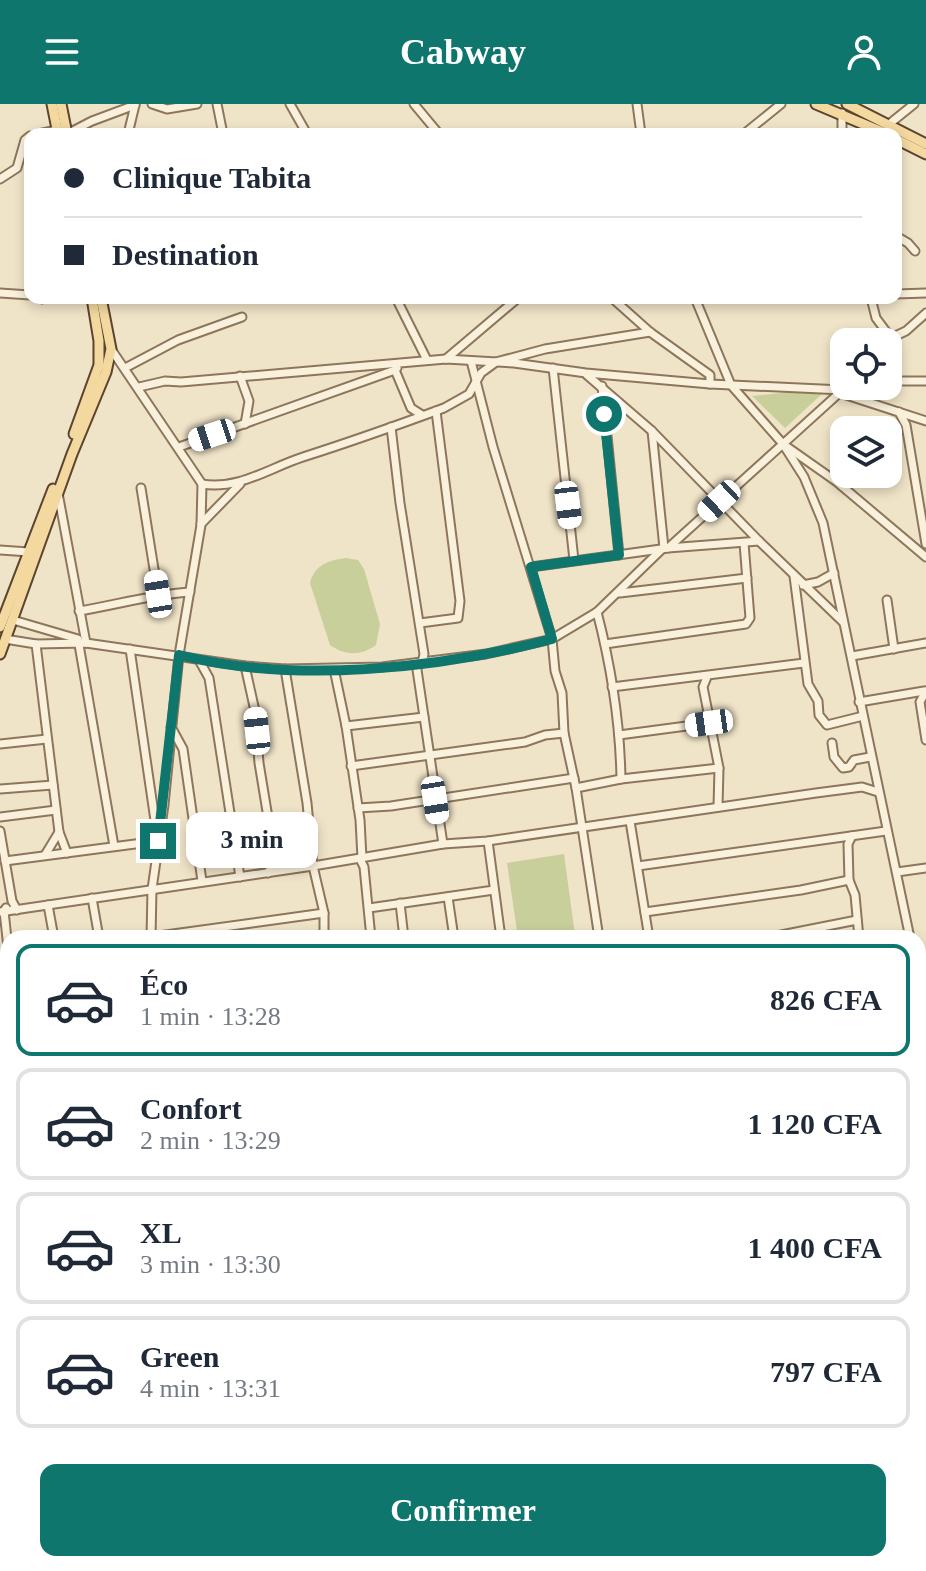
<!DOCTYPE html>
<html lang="fr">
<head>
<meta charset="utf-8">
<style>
	body { margin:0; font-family:"Times New Roman",serif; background:#f2f2f3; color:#1f2937; height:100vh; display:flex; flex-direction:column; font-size:30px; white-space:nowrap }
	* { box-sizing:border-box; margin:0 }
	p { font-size:26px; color:#747a83 }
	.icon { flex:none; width:44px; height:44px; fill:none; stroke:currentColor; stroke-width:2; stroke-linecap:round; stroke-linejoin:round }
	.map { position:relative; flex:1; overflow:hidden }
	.side { position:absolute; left:0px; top:826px; width:926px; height:642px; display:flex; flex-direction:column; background:#fff; border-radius:24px 24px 0 0; box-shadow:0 4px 12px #0003 }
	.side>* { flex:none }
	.guide { position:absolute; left:24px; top:24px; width:878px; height:176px; border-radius:16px; box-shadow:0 4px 12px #0003; display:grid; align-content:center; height:176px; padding:0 40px; background:#fff }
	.controls { position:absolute; left:830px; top:224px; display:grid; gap:16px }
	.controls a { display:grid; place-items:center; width:72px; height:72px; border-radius:16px; background:#fff; box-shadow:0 4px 12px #0003; font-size:40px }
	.end { position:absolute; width:36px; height:36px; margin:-18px; border:10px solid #0f766e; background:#fff; box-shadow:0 0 0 4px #fff }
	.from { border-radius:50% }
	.bubble { position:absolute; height:56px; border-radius:16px; background:#fff; box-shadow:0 4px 12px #0003; font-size:26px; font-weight:700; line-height:56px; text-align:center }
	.car { position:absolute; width:24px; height:48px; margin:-24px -12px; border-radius:10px; box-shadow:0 0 6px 2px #0007; background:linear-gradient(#fff 24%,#345 0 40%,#fff 0 76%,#345 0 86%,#fff 0) }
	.guide b { display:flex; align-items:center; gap:28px; height:76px; font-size:30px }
	.guide b+b { border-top:2px solid #e0e1e3 }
	.guide i { width:20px; height:20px; background:#1f2937 }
	ul { padding:14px 0 0; list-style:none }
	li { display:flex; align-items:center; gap:24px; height:112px; margin:0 16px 12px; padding:0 24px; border:4px solid #e0e1e3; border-radius:16px }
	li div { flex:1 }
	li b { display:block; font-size:30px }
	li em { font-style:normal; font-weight:700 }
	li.active { border-color:#0f766e }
	li>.icon { width:72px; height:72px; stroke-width:1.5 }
	.action { display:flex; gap:16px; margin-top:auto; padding:16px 40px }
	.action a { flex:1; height:92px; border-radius:16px; background:#0f766e; color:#fff; font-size:32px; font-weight:700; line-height:92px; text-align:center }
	header { display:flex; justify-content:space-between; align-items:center; height:104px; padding:0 40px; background:#0f766e; color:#fff; font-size:36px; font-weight:700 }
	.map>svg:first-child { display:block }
	.green { fill:#c9cf9b }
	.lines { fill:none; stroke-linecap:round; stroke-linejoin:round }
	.minor-casing { stroke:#8d765c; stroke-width:11 }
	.major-casing { stroke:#5b4430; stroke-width:13 }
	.minor { stroke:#faf1dc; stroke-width:7 }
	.major { stroke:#f3d9a0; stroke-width:9 }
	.route { stroke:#0f766e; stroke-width:10 }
</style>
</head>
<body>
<header><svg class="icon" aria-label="menu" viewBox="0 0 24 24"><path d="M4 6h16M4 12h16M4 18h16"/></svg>Cabway<svg class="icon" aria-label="person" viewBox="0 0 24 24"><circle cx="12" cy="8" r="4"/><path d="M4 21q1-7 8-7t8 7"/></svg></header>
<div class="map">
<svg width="926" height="1467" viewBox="0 0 926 1467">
	<rect width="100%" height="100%" fill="#f0e4c8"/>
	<g class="green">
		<path d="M821,285L822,290L785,324L752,292Z"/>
		<path d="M346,454L358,456L364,465L380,520L376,541C361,552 345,552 330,541L310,479C314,461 329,456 346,454Z"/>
		<path d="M564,750L575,831L518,834L507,759Z"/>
	</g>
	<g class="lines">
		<g class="minor-casing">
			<g id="minor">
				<path d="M152,0L167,5L197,0"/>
				<path d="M217,0L223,30"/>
				<path d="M290,0L307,30"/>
				<path d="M414,0L439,30"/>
				<path d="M637,0L641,30"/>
				<path d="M888,21L914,0"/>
				<path d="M38,30L57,26"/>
				<path d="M67,30L92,17L135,1"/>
				<path d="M128,30L135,1"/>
				<path d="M744,30L781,0"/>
				<path d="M842,30V9"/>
				<path d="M0,75L17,64L25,36L30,32"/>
				<path d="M896,132L908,139L915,147"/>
				<path d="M0,189L30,191"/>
				<path d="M896,190L926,189"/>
				<path d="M38,194L42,195"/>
				<path d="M396,194L427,256"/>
				<path d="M612,194L650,228L710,271V280"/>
				<path d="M695,194L731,281L783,340L837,378L926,453"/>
				<path d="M871,194L876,214L891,234"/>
				<path d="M891,234L906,227L926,209"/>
				<path d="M111,245L202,380L201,421L179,551L164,701L152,785L151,834"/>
				<path d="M888,247L891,234"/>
				<path d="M446,255L518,194"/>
				<path d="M471,257L493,343L552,535L555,567L562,589L564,629L576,684L599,834"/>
				<path d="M125,264L178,236L242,213"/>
				<path d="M397,264L395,266L411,304L422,311"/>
				<path d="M553,264L574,456"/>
				<path d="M587,271L652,327L759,437L843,518"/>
				<path d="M240,272L249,297L245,320"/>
				<path d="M888,277H926"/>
				<path d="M602,282L619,451"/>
				<path d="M139,283L165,277L181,278L446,255L514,259L586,269L710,280L843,286"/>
				<path d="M840,289L926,317"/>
				<path d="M899,308L906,321L926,440"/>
				<path d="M391,323L400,399L424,550L422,559"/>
				<path d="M652,327L664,444"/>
				<path d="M783,340L804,373L823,419L910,834"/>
				<path d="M179,343L395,266"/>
				<path d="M202,380C239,386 269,364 303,353C350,338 398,321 444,304L469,290L481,269L496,258L545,245L650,228"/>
				<path d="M141,384L158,490"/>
				<path d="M58,389L86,539"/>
				<path d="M201,420L240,380"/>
				<path d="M668,444L847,282"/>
				<path d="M0,446L29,448"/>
				<path d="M531,463L668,444L759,437"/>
				<path d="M794,472L808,580L818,597L819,611L827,621L863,612"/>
				<path d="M803,481L818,478L834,469"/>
				<path d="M620,489L747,474"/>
				<path d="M887,496L894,545"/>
				<path d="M79,507C116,501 153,490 190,488"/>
				<path d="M597,508C611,562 620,619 621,675"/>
				<path d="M13,516L78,535L114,742"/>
				<path d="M420,519L458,514L460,497L436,307"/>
				<path d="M5,535L36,540L86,539L245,562L285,565L382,563L486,550L552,535L597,508L661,446"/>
				<path d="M36,540L59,728L67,749"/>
				<path d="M605,540L746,520L750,514L744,439"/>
				<path d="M852,552L926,539"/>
				<path d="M199,556L209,574L240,773"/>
				<path d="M416,559L443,740"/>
				<path d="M245,562L255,607L259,659L275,756L268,769"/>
				<path d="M285,565L307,699L313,762L324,809V834"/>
				<path d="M334,565L346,622L360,716L362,754"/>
				<path d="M707,573L703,583L719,664L718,703"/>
				<path d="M612,583L804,559"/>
				<path d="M926,587L920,598L926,636"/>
				<path d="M859,598L924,587"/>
				<path d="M346,622L424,613"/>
				<path d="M171,623L183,645L202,777"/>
				<path d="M619,631L709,619"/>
				<path d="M832,639L834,653L843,664L849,663L854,656L870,653"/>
				<path d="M0,640L47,635"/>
				<path d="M351,662L525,638L545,631L564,629"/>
				<path d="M576,684L621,675L719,664"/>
				<path d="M0,685L53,681"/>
				<path d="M358,704L391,702L574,674"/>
				<path d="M0,713L56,706"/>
				<path d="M630,717L649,834"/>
				<path d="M0,727L12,797L17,806"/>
				<path d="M852,732L848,740L849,776L855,791L859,834"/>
				<path d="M488,737L501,834"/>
				<path d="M45,751L59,728"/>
				<path d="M360,755L364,763L371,834"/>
				<path d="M5,757L158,737L130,545"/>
				<path d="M638,762L886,727"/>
				<path d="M897,768L926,764"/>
				<path d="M448,793L454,834"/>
				<path d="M92,794L99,834"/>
				<path d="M400,799L404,834"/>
				<path d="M48,801L54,834"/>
				<path d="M6,804L4,807L8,844"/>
				<path d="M369,804L494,786"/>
				<path d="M0,808L313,762L443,740L488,737L816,689L862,683L878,688"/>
				<path d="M645,808L801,786L849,776"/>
				<path d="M151,833L324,809"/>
				<path d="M766,834L857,816"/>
				<path d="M0,860H8"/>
				<path d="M918,868L926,895"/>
				<path d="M0,962L8,960"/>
				<path d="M918,966L926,965"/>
				<path d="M0,1016L8,1015"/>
				<path d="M0,1055L8,1053"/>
				<path d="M0,1073H8"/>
				<path d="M0,1125L8,1123"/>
				<path d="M918,1133L926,1132"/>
				<path d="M918,1174L926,1175"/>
				<path d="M918,1222L926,1220"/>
				<path d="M918,1270L926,1277"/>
				<path d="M0,1275L8,1273"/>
				<path d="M918,1354L926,1352"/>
				<path d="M918,1386L926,1385"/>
				<path d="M0,1426L8,1421"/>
				<path d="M38,1460L39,1467"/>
				<path d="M81,1460V1467"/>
				<path d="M169,1460L170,1467"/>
				<path d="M306,1460L307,1467"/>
				<path d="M449,1460L453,1467"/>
				<path d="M497,1460L502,1467"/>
				<path d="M643,1460L644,1467"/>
				<path d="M695,1460L697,1467"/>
				<path d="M859,1460V1467"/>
				<path d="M92,1467L121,1460"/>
				<path d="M239,1467L263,1462"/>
				<path d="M530,1467L541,1460"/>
				<path d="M608,1467L619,1460"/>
				<path d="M706,1467L725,1460"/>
				<path d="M794,1467L816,1460"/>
				<path d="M917,1467L926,1425"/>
			</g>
		</g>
		<g class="major-casing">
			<g id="major">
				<path d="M52,0L58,30"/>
				<path d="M61,0L67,30"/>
				<path d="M816,0L887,30"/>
				<path d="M847,0L926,40"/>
				<path d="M896,35L926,50"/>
				<path d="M74,330L99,261V237L92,194"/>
				<path d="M0,523L53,385"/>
				<path d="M0,550L72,350L106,268L111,245L101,194"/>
			</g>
		</g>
		<use href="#minor" class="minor"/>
		<use href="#major" class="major"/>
	</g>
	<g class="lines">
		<path class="route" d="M158,737L179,551C294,580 438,565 552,535L531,463L619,451L604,310"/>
	</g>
</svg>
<div class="controls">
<a><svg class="icon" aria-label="locate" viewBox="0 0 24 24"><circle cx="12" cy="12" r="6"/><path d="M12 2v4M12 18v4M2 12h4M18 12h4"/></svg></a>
<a><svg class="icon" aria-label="layers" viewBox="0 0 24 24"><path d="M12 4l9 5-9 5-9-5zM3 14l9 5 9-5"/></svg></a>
</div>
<i class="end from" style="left:604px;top:310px"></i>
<i class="end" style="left:158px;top:737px"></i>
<div class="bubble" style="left:186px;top:708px;width:132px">3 min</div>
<i class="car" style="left:212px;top:331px;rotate:252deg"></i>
<i class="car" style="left:719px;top:397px;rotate:227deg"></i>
<i class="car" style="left:568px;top:401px;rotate:173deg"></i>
<i class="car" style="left:158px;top:490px;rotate:351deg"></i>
<i class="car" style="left:709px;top:619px;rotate:262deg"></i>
<i class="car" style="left:257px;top:627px;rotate:354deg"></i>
<i class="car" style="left:435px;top:696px;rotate:171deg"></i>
<div class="guide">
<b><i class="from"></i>Clinique Tabita</b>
<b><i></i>Destination</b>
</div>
<section class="side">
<ul>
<li class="active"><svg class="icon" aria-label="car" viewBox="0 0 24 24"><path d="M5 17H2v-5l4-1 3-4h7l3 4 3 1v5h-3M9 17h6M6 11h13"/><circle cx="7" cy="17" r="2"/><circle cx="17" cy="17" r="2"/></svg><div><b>Éco</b><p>1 min · 13:28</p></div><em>826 CFA</em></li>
<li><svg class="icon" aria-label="car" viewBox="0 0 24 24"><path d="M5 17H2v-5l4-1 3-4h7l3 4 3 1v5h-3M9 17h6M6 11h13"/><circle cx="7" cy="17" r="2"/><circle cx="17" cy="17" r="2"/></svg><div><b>Confort</b><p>2 min · 13:29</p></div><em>1 120 CFA</em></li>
<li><svg class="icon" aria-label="car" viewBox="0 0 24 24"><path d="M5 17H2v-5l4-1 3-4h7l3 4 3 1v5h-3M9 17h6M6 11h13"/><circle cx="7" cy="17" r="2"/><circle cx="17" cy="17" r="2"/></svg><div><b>XL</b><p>3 min · 13:30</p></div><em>1 400 CFA</em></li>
<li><svg class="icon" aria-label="car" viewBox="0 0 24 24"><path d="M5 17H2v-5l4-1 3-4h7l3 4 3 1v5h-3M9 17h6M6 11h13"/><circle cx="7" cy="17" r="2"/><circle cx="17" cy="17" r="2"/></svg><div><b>Green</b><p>4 min · 13:31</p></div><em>797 CFA</em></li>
</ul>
<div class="action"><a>Confirmer</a></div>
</section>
</div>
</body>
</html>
